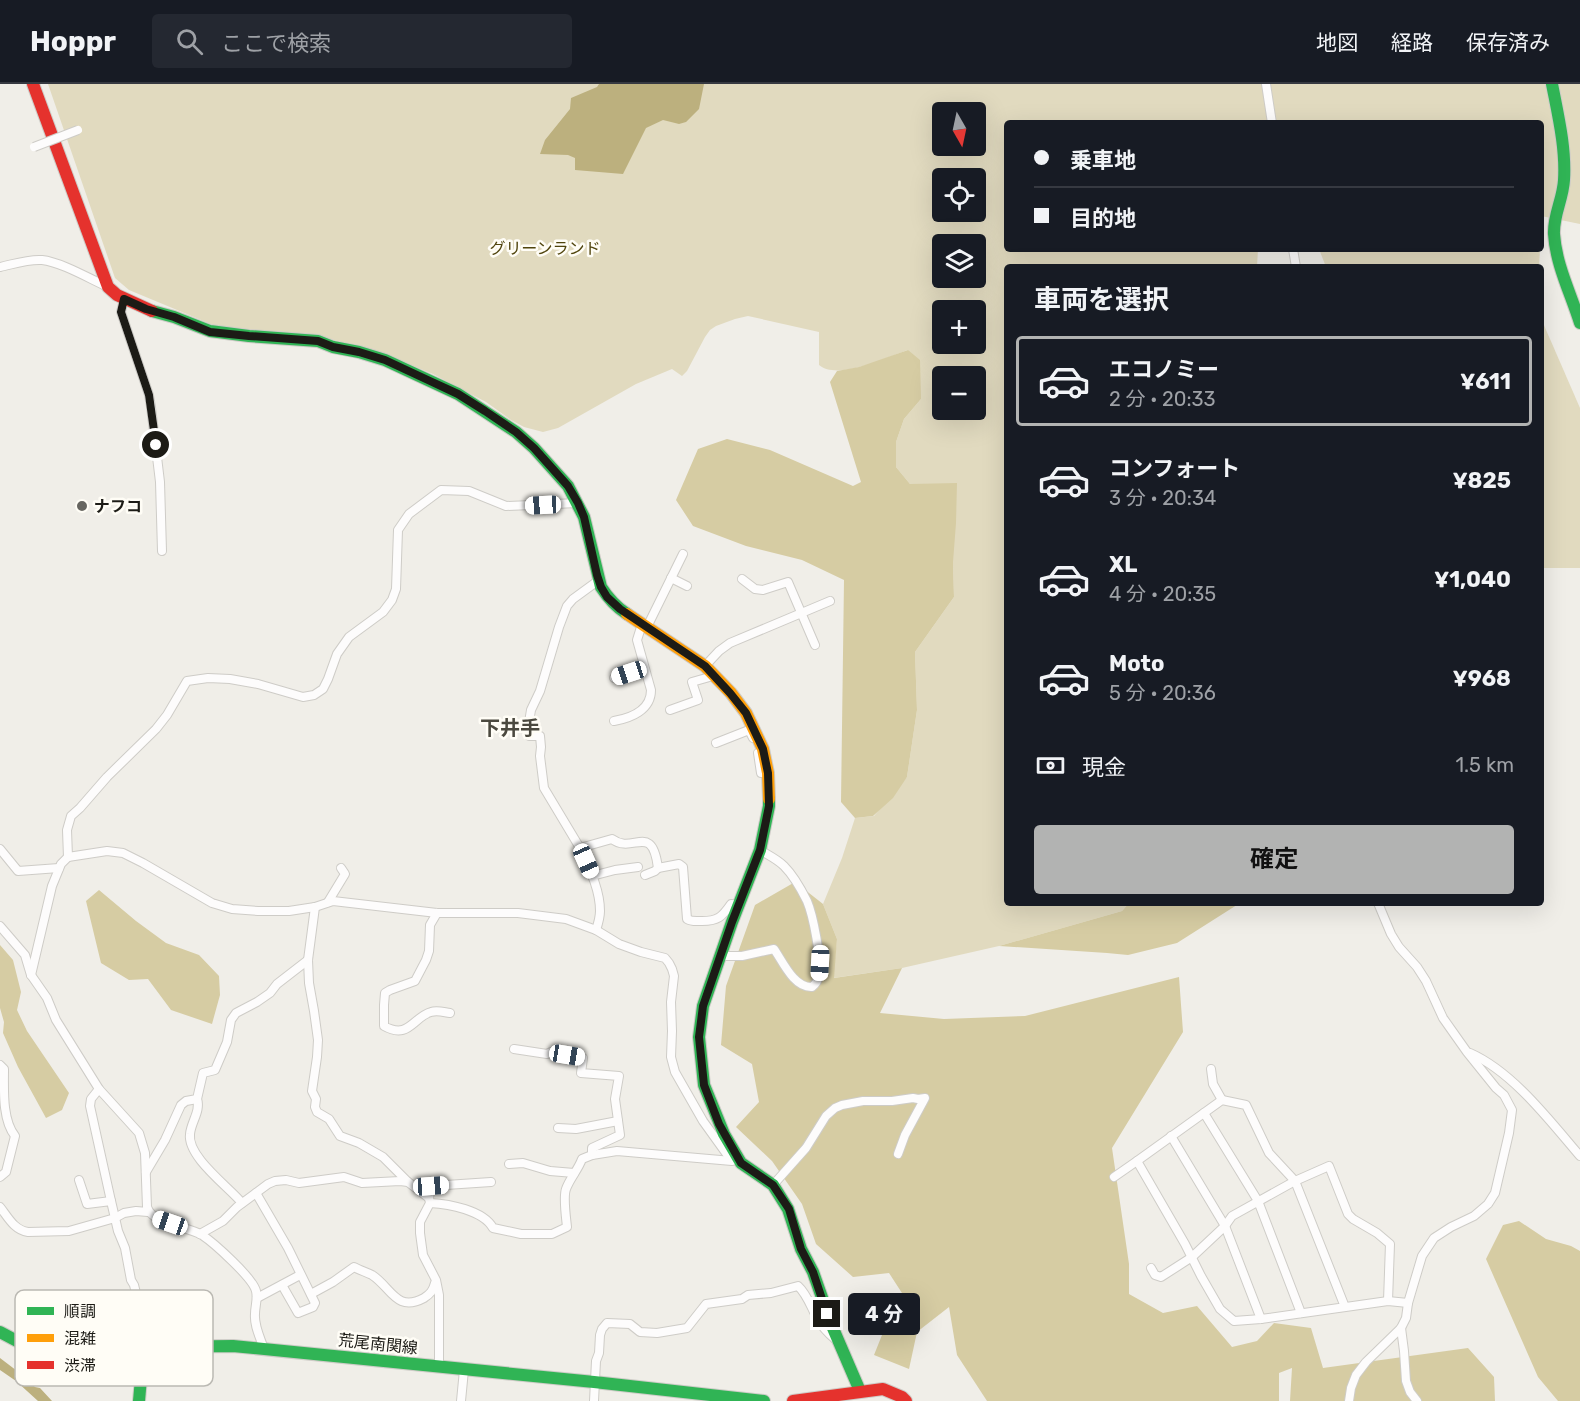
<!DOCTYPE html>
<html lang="ja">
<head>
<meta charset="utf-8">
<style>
	body { margin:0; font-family:Rubik,"Noto Sans JP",sans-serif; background:#242831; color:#f1f3f6; height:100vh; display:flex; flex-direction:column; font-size:22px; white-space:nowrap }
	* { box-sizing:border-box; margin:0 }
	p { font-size:20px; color:#9ea1a6 }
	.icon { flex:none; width:33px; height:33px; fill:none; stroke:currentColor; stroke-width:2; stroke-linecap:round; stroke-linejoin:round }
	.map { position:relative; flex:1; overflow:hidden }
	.panel { position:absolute; left:1004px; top:180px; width:540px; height:642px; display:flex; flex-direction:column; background:#171b24; border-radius:6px; box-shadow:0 6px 24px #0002 }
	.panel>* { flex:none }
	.banner { position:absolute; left:1004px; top:36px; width:540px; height:132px; border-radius:6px; box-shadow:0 6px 24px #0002; display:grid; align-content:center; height:132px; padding:0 30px; background:#171b24 }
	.needle { width:39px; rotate:171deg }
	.fabs { position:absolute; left:932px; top:18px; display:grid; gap:12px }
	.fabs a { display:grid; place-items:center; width:54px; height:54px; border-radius:6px; background:#171b24; box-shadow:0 6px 24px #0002; font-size:30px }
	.end { position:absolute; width:27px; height:27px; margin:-14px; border:8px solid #1c1b16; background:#fff; box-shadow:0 0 0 3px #fff }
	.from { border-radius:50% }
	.bubble { position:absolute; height:42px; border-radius:6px; background:#171b24; box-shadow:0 6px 24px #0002; font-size:20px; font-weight:700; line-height:42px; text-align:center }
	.car { position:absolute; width:18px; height:36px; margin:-18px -9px; border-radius:8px; box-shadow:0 0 4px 2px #0007; background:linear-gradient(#fff 24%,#345 0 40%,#fff 0 76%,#345 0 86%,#fff 0) }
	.banner b { display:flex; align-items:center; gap:21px; height:57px; font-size:22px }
	.banner b+b { border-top:2px solid #363941 }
	.banner i { width:15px; height:15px; background:#f1f3f6 }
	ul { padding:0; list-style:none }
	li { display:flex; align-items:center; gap:18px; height:90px; margin:0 12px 9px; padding:0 18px; border:3px solid transparent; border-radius:6px }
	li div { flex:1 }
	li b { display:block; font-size:22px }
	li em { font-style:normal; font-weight:700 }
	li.on { border-color:#b2b3b2 }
	li>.icon { width:54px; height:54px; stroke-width:1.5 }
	h2 { padding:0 30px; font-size:27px; line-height:72px }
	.pay { display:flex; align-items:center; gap:15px; height:66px; padding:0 30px; font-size:22px }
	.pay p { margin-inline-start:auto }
	.action { display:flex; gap:12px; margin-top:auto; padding:12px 30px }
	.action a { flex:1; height:69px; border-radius:6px; background:#b2b3b2; color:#111; font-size:24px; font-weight:700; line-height:69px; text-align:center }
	header { display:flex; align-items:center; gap:36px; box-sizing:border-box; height:84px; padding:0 30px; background:#171b24; border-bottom:2px solid #363941 }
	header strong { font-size:28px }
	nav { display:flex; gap:33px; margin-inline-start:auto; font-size:21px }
	.search { width:420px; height:54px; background:#242831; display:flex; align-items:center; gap:15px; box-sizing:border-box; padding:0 21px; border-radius:6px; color:#9ea1a6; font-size:22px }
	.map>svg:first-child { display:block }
	.green { fill:#e1dabf; fill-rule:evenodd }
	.forest { fill:#d6cca3 }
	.water { fill:#bcb07e }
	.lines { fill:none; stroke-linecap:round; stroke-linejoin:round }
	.street-casing { stroke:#ceccc7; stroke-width:10 }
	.fast-casing { stroke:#ceccc7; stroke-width:14 }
	.slow-casing { stroke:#ceccc7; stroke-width:14 }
	.jam-casing { stroke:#ceccc7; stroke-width:14 }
	.street { stroke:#fdfcfc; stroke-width:8 }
	.fast { stroke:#30b455; stroke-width:12 }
	.slow { stroke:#ff9f0a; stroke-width:12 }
	.jam { stroke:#e5322d; stroke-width:12 }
	.street-bridge-casing { stroke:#ceccc7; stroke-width:10; stroke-linecap:butt }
	.street-bridge { stroke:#fdfcfc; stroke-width:8 }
	.route { stroke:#1c1b16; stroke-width:8 }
	.poi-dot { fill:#666560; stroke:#fffdf6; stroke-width:2 }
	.labels { text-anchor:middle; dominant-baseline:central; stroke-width:5; stroke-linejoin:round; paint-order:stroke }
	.park-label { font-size:16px; fill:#50440c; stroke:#fffdf6 }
	.poi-label { font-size:16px; font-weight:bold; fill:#1c1b16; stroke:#fffdf6; text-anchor:start }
	.street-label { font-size:16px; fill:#1c1b16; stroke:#fffdf6 }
	.quarter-label { font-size:20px; font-weight:bold; fill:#4b493f; stroke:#fffdf6 }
	.key { fill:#fffdf6; stroke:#bbb9b3; stroke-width:1.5 }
	.key-label { font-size:16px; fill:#1c1b16 }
</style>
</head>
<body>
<header>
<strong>Hoppr</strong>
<div class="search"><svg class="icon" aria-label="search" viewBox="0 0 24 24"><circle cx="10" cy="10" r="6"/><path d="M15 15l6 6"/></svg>ここで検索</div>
<nav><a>地図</a><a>経路</a><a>保存済み</a></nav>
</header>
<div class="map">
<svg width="1580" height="1317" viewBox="0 0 1580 1317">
	<rect width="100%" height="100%" fill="#f0eee8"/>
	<g class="green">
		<path d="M48,0H1580V140L1541,132V146L1540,39H1006V165H1258L1257,183H1006V819H1129L1122,827L999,862L902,884L833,894L837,855L823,820L842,774L855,734L874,732L907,693L917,626L915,568L954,513L953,479L910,400L896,383V358L904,335L921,315L908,266C887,273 838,297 819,281V248L748,232L735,235L716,242L710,246L705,253L687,287L682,292L672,285L636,300L558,344L543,348L524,343L511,336L486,318L461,305L433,290L386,271L317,251L276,247H243L218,243L129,206L115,194ZM942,28H975V62H942ZM942,94H975V128H942ZM942,160H975V194H942ZM942,226H975V260H942ZM942,292H975V326H942Z"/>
		<path d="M1319,165H1540L1539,183H1326Z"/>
		<path d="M1540,232L1580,324V484H1541Z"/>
	</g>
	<g class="forest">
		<path d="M908,266L920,276L921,315L904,335L896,358V383L910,400L957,399L956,439L953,478L954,513L915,568L917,626L907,693L893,714L873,732L855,734L841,718L844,496L802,476L746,462L693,442L676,416L698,365L727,355L770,366L853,402L861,398L830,298L837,287L859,283Z"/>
		<path d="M795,798L823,820L837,855L834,894L902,884L880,929L944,935L1025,932L1179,893L1183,948L1112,1064L1129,1180V1210L1163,1229L1197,1222L1232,1263L1257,1257L1274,1239L1311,1244L1323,1284L1468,1264L1494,1293L1495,1317H1290L1292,1284L1279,1289V1317H987L957,1271L949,1223L917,1248L909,1285L874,1271L886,1241L913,1226L889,1189L853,1193L816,1160L802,1120L772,1077L736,1043L759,1018L752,980L721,961L726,902L755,821Z"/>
		<path d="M99,806L136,837L166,859L199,871L219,892L220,911L212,940L171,926L148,895L129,896L101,879L86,817Z"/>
		<path d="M1129,819H1240L1177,859L1128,871L1107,869L999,862L1122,827Z"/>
		<path d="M0,861L13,876L21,908L17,926L27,947L69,1009L62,1026L46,1034L18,983L3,949L4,938L0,924Z"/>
		<path d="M1519,1137L1546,1155L1571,1162L1580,1167V1317H1558L1538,1293L1486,1175L1503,1141Z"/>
	</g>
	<g class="water">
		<path d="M599,0H704L699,25L686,38L679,40L663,36L646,44L623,90L575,86V74L568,71L540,70L545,56L570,25L571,14L597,3Z"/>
		<path d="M0,1274L21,1290L35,1303L40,1304L52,1317H38L16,1297L0,1286Z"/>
	</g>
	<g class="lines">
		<g class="street-casing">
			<g id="street">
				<path d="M1266,0L1272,39"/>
				<path d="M1293,165L1296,183"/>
				<path d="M0,183C14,180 28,175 42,176C61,178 90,195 108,203"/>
				<path d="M124,215L121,228L149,311L151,323L160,398L162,467"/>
				<path d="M671,494L687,502"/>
				<path d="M742,495L755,505L763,506L788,498L815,561"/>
				<path d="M647,543L683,470"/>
				<path d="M705,582L719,567L730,559L830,517"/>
				<path d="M614,594L644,584"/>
				<path d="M670,626L698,616L692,598L713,592"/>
				<path d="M614,637C631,634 651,626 651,606L637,556L642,540"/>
				<path d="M716,659L749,646L753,654"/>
				<path d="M758,669L761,689H768"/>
				<path d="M580,764L544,704L540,672L541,663L540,652H529V638L531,626L540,607L559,543L567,522L573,515L599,496"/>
				<path d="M0,765L18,787L59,784"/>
				<path d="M68,773L67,746L71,732L80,724L107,693L156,645L167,631L187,597L208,594L230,595L258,600L303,613L314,611L323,605L328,595L337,570L349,553L383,528L392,516L396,505L398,446L409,430L441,406L469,407L506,422L578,419"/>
				<path d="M645,791L655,787L658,784"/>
				<path d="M592,792L615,786L638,783"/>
				<path d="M328,818L345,790L341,784"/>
				<path d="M315,823L308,876L309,899L314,927L318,956L317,973L312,1007L316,1015L315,1023L317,1028L329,1035L340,1052L359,1059L383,1073L408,1098"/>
				<path d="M437,829L430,841L429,867L426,876L415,897L390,906L385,909L384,921V942C409,956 413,933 431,928C437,926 443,928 450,929"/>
				<path d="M0,842L25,871L31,891L47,914L56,936L99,1005L139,1049L145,1069L147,1123C153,1141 187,1142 202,1151C214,1159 253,1194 256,1207C258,1215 255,1222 255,1230C254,1242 260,1253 264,1265"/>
				<path d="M596,846C598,840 600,833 600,827C600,805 589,784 580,764L612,755C633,771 652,737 658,784L679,780L683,783L687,835C692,838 696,837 702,837C718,837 722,833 731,820L739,821"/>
				<path d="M721,872H742L774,865C783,878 794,904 812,903C816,900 818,897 819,891C822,876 813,831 807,817C801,805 793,791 784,782C777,775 768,771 760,766"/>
				<path d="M31,891L52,802L61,780L68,773L107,767L123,769L143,779L212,819L232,825L258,827H289L315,823L333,817L437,829H518L566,835L596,846L619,860L641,868L665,874L669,879L672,885L674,892L671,918L672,947L671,973L675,988L703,1037L731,1076"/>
				<path d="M514,965L547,970L551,968L583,974L581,989L619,992L615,1015L620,1051L592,1064V1071"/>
				<path d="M1470,969C1513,988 1550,1037 1580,1072"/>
				<path d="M0,981L4,985C4,1005 2,1036 15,1052L6,1088L0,1093"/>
				<path d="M1211,985L1213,1000L1222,1016"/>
				<path d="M99,1005L91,1015L90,1022L111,1117"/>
				<path d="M197,1015C201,1027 191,1038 190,1050C187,1073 229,1103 242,1119"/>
				<path d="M1204,1029L1258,1117L1301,1229"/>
				<path d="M558,1044L576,1045L618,1037"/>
				<path d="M1171,1052L1225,1142L1261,1235"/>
				<path d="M509,1080L523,1079L550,1087L574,1089"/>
				<path d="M146,1088L165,1056L181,1021L186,1017L197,1015L203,989L215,986L227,958L231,936L236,929L257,918L270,909L277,900L308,876"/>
				<path d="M1114,1093L1137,1077"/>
				<path d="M79,1096L87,1120L111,1117L118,1147L125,1164L131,1196L134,1201L151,1270"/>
				<path d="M773,1101L806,1064L826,1032L835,1024L842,1021L863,1017H892L913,1014L918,1015L925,1014L905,1051L898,1070"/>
				<path d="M256,1109L288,1164L315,1219L313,1223L298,1229L282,1201"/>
				<path d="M430,1119C449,1120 483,1126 493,1144L521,1150H552L567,1143C566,1133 563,1113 566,1105C570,1094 578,1086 582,1075L592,1071L617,1067L732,1077"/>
				<path d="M0,1123C8,1133 14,1146 28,1148L69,1147L115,1134L124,1129L136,1127L148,1128"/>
				<path d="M200,1150L223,1137L237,1123L268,1100L275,1097L286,1096L299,1099L344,1093L362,1099L400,1097L408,1098L429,1114"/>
				<path d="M1151,1184L1155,1191L1161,1193L1192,1173L1225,1142L1232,1132L1295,1097L1329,1082L1348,1130L1353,1135L1377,1149L1390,1160L1388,1217"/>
				<path d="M311,1210L333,1198L354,1183C359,1186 366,1188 372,1191C391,1203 396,1229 424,1214C430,1210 433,1207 435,1199"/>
				<path d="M257,1214L300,1191"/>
				<path d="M1345,1223L1295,1097L1269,1069L1246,1021L1222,1016L1137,1077L1185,1160L1201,1192L1220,1225L1234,1237L1261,1235L1388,1217L1408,1219"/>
				<path d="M1401,1244L1404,1267L1406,1297L1410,1308L1417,1317"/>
				<path d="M439,1283V1211L436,1196L423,1171L420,1149V1138L430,1119L429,1114L431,1102L491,1098"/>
				<path d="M461,1317L464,1286"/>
				<path d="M594,1317L596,1277L599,1269L600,1251L602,1245L607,1239L630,1240L640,1248L657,1249L687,1244L706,1220L742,1215L748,1211L771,1209L798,1202C807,1210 811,1223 817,1234C822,1243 829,1250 836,1256"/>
				<path d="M1349,1317L1351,1304L1356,1291L1366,1278L1401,1244L1406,1234L1408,1219L1422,1172L1434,1154L1451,1143L1474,1132L1488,1120L1495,1109L1509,1049L1512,1026L1504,1011L1496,1004L1467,968L1443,934L1426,897L1417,883L1399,863L1391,850L1378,819"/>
			</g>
		</g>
		<g class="fast-casing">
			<g id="fast">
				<path d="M1552,0C1558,31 1566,64 1564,96C1563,115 1553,132 1554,150C1556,181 1571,210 1580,239"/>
				<path d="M152,227L174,233L210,247L249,252L318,257L333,263L359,268L385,276L458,310L516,348L534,364L568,402L584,433L601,503C608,514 616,523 627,530"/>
				<path d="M769,715V722L760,766L732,838L703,922L699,953L704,1001L724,1050L741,1079L773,1101L788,1125L801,1165L813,1188L832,1242L860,1307"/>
				<path d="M0,1248L68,1284C100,1298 135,1272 167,1266C189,1262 211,1262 233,1262L594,1298L764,1317"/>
				<path d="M139,1317L143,1271"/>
			</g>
		</g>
		<g class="slow-casing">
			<path id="slow" d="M627,530L705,582L731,609L746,629L763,665L768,689L769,715"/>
		</g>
		<g class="jam-casing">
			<g id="jam">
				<path d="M33,0L108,203L117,211L152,227"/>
				<path d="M793,1317L883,1305L902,1313L906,1317"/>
			</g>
		</g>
		<use href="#street" class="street"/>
		<use href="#fast" class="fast"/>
		<use href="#slow" class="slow"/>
		<use href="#jam" class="jam"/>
		<g class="street-bridge-casing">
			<path id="street-bridge" d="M34,63L78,46"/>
		</g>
		<use href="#street-bridge" class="street-bridge"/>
	</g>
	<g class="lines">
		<path class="route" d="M156,361L149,311L121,228L124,215L146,225L174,233L210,248L249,252L318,257L333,263L359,268L385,276L430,297L458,310L485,327L516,348L534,364L568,402L578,419L584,433L597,491L601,503L607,513L620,525L705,582L730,609L746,629L763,665L768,689L769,722L760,766L732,838L703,922L699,953L704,1001L719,1040L741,1079L773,1101L789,1125L801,1165L813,1188L827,1230"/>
	</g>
	<circle class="poi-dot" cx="82" cy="422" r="6"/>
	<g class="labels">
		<g class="park-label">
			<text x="545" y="164">グリーンランド</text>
		</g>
		<g class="poi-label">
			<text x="94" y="422">ナフコ</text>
		</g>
		<g class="street-label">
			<text transform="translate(378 1260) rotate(6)">荒尾南関線</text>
		</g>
		<g class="quarter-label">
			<text x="510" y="644">下井手</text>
		</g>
	</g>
	<rect x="15" y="1206" width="198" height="96" rx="9" class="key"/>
	<rect x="27" y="1223" width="27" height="8" fill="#30b455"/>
	<rect x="27" y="1250" width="27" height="8" fill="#ff9f0a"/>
	<rect x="27" y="1277" width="27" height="8" fill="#e5322d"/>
	<g class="key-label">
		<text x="64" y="1233">順調</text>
		<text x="64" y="1260">混雑</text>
		<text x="64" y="1287">渋滞</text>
	</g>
</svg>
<div class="fabs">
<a><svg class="needle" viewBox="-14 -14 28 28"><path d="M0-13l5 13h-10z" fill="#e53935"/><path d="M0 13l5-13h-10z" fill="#9ea1a6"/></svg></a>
<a><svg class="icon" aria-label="locate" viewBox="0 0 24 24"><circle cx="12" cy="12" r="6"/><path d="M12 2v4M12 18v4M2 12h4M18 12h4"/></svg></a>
<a><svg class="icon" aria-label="layers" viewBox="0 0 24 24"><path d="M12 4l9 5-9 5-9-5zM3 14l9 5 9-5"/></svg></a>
<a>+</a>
<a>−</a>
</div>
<i class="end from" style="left:156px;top:361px"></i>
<i class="end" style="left:827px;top:1230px"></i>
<div class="bubble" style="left:848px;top:1209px;width:72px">4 分</div>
<i class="car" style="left:543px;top:421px;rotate:267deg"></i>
<i class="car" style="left:629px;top:589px;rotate:252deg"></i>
<i class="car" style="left:586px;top:777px;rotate:156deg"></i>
<i class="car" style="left:820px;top:879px;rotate:183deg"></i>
<i class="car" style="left:567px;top:971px;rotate:99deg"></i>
<i class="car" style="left:431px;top:1102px;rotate:86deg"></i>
<i class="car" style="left:170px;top:1139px;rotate:289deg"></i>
<div class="banner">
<b><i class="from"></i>乗車地</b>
<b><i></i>目的地</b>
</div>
<section class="panel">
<h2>車両を選択</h2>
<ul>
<li class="on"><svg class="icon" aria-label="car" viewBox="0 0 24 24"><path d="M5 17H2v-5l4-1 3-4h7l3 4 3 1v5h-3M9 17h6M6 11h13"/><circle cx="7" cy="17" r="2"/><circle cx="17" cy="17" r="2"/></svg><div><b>エコノミー</b><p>2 分 · 20:33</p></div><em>¥611</em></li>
<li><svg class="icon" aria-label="car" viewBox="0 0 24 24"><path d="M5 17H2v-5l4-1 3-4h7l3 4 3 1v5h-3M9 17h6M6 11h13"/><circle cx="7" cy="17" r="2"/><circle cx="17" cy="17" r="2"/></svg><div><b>コンフォート</b><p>3 分 · 20:34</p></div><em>¥825</em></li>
<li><svg class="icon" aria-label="car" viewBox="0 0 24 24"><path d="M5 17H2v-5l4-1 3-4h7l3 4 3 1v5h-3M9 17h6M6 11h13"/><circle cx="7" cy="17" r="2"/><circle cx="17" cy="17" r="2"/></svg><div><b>XL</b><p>4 分 · 20:35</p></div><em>¥1,040</em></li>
<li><svg class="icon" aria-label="car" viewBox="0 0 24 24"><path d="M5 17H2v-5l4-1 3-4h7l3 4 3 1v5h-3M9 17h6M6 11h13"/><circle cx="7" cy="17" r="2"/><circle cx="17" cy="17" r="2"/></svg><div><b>Moto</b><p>5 分 · 20:36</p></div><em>¥968</em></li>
</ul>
<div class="pay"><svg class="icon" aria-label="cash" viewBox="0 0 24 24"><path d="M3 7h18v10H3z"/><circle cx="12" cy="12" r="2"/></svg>現金<p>1.5 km</p></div>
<div class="action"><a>確定</a></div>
</section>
</div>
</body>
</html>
